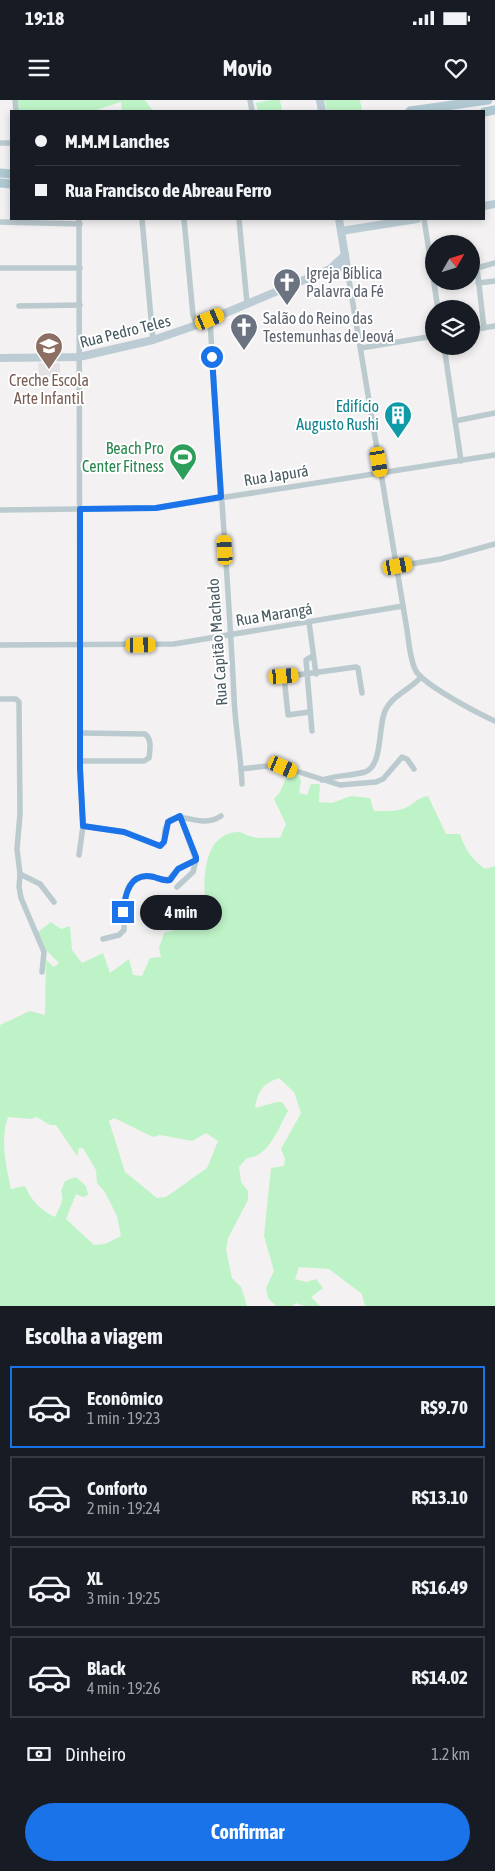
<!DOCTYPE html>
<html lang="pt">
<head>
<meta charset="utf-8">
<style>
	body { margin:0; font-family:"Asap Condensed",sans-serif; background:#20242c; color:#f1f3f6; height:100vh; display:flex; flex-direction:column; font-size:19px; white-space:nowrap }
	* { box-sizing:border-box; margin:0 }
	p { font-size:16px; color:#9ea1a6 }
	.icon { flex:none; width:28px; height:28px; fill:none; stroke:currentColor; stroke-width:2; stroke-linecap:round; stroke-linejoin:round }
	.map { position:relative; height:1206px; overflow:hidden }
	.side { display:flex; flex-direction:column; background:#171b24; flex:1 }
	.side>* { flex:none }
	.guide { position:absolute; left:10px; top:10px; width:475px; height:110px; border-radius:0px; box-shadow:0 2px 8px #0003; display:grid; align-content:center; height:110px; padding:0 25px; background:#171b24 }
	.needle { width:32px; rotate:51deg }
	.tools { position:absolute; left:425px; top:135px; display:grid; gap:10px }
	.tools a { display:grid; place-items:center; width:55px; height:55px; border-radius:50%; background:#171b24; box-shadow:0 2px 8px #0003; font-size:25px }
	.end { position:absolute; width:22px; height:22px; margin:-11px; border:6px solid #1a73e8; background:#fff; box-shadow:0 0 0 2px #fff }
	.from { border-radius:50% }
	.bubble { position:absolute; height:35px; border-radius:18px; background:#171b24; box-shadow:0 2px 8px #0003; font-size:16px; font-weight:700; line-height:35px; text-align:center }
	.car { position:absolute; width:15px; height:30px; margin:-15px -8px; border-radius:6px; box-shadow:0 0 4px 1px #0007; background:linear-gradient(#f5c518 24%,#345 0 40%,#f5c518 0 76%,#345 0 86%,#f5c518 0) }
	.guide b { display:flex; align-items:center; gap:18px; height:48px; font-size:19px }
	.guide b+b { border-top:1px solid #363941 }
	.guide i { width:12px; height:12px; background:#f1f3f6 }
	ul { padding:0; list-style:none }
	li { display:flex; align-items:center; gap:15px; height:82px; margin:0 10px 8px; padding:0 15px; border:2px solid #363941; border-radius:0px }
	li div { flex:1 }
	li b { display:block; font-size:19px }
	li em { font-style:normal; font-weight:700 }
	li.on { border-color:#1a73e8 }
	li>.icon { width:45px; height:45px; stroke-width:1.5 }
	h2 { padding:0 25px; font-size:22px; line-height:60px }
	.pay { display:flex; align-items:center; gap:12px; height:55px; padding:0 25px; font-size:19px }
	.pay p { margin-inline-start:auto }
	.primary-button { display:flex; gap:10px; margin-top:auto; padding:10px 25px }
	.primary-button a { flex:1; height:58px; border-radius:30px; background:#1a73e8; color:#fff; font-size:20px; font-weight:700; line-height:58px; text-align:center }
	.status { display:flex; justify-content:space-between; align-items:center; height:35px; padding:0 25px; background:#171b24; direction:ltr }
	.status svg { height:14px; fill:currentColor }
	header { display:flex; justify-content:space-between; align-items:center; height:65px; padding:0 25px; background:#171b24; font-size:22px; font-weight:700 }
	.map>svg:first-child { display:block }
	.education { fill:#e4e2e4 }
	.green { fill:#bef3c7; fill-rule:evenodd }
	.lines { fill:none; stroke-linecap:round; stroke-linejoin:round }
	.street { stroke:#bbcace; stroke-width:5.5 }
	.secondary { stroke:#bcccd4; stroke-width:8 }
	.primary { stroke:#afc8d1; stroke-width:9 }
	.route { stroke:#1a73e8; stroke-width:6 }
	.labels { text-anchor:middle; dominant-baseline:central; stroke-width:4; stroke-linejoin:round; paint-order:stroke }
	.worship-label { font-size:16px; fill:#5b616d; stroke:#fff; text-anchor:start }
	.street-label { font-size:16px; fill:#475a60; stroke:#fff }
	.education-label { font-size:16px; fill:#785e54; stroke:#fff }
	.culture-label { font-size:16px; fill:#0d838f; stroke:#fff; text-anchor:end }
	.leisure-label { font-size:16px; fill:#27864d; stroke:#fff; text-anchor:end }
</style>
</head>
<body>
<div class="status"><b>19:18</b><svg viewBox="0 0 49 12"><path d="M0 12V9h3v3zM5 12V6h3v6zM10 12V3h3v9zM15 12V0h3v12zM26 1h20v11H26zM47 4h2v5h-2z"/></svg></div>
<header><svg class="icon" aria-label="menu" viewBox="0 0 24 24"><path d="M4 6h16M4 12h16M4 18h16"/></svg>Movio<svg class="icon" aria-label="heart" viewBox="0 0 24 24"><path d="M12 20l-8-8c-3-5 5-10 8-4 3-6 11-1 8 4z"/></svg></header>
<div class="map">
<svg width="495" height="1206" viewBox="0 0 495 1206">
	<rect width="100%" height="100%" fill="#f3f1f1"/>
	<path class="education" d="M38,263H60V277H39Z"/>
	<g class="green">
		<path d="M14,0H145L153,11H122L121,2L93,11H15Z"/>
		<path d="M271,0H280L282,11H258L256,3Z"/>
		<path d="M325,0H360L362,11H327Z"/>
		<path d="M289,671L298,674L301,681L299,693L307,695L311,684H320L319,702L332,703L351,696L370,698L374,711C384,711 398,712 407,707C417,702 415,699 428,696L446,734H460C465,750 472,759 485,769L495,766V1206H365L362,1194L329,1169L299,1167L295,1179L306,1182L316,1179L323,1188L311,1197L320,1206H304L296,1203L292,1206H276L268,1198L266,1188L274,1171L264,1136L271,1068L284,1066L285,1059L281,1049L301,1013L294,992L279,978C262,984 258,991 255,1008L277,1002H282L288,1011C278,1028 269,1057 247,1058L239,1067L241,1082L248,1091V1100L228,1138L226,1150L232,1178L241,1187L247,1206H0V925L30,911L45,915L46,860L54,867L59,863L46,850L38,832L51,822L61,829L70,826L72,850L82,863L103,853L110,873L129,859L133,875L142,876L150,858L161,857L159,848L164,833L185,827L196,806L205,797C203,773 206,733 238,732C243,732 247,736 253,737C261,739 271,737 280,738L286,724L274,699L280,692ZM8,1017L31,1019L37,1017L50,1025H56L77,1056L79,1048H83L96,1070L97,1083L105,1092L117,1116L121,1136L105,1144L94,1145L66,1119L76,1094L83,1097L88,1095L86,1086L76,1077L65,1081L61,1091C65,1100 59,1108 55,1117C41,1111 31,1100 25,1086L11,1089C6,1066 0,1040 8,1017ZM114,1018L153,1037L160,1035L192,1041L206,1033L218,1041L207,1068L166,1097L157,1098L125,1072L109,1021Z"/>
	</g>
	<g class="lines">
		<g class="street">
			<path d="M15,0L16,11"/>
			<path d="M250,0L252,11"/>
			<path d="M0,43H11"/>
			<path d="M142,119L153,240"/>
			<path d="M184,119L193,215L197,225"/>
			<path d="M239,119L247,203"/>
			<path d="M424,119L438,209"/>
			<path d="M0,122L80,124"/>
			<path d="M0,168H80"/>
			<path d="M347,168L407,530C409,542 410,561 416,571C424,585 479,614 495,621"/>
			<path d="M478,183L495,181"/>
			<path d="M19,206L80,205"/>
			<path d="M210,219C217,345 228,471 234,597C235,626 241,655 242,684"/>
			<path d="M484,228L477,168L495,163"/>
			<path d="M471,230L495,226"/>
			<path d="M444,246L461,361"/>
			<path d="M361,248L434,236"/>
			<path d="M455,321L495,313"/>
			<path d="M0,410L156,408L495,355"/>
			<path d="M398,466L441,459L495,444"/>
			<path d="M309,522L316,574"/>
			<path d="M0,545L174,544L403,506"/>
			<path d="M284,576L288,615L309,612"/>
			<path d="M275,578L356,567L358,568L362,593"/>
			<path d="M0,599H16L19,602L20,714L17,749L20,774L19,787L21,798L44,852L42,872"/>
			<path d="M312,631L306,560L313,556"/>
			<path d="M80,661H144L149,658C150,650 152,639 145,634L81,633"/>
			<path d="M241,669L277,665L340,685L376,682L383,679L402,657L407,659L414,669"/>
			<path d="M322,680C336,675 351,676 365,672C383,666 378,626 385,611C392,595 410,590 421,577"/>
			<path d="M83,726L125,732L161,746L164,742L165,729L170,720C187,712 201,729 221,716"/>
			<path d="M79,755L83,726L80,668L79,119"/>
			<path d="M20,774L40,784L54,802"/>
			<path d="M177,787L193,772L196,760"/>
			<path d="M103,839L119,835L124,830C125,810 119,772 152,777C157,777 162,780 167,781L178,769L196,760L180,716"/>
		</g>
		<g class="secondary">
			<path d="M320,0L322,11"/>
			<path d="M484,106L495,104"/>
			<path d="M341,131L417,119"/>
			<path d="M334,167L347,168L339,119"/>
			<path d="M0,258L79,257L153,240L197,225L330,169L345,155"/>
		</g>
		<g class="primary">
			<path d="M410,11L488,0"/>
			<path d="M484,12L495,10"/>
			<path d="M0,73L11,74"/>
			<path d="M0,83L11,84"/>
		</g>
	</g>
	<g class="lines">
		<path class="route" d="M123,812C125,794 130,771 154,777C160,779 163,781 170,780L178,769L196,760V757L180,716L168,722L164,742L160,746L124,732L83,726L80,668V409L156,408L221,397L212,257"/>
	</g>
	<defs>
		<g id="church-pin" transform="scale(1.4375)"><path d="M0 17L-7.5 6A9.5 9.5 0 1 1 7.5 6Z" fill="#6b7280" stroke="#fff"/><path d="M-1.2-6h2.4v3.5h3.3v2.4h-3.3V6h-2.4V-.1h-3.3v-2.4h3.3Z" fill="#fff"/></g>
		<g id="school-pin" transform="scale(1.4375)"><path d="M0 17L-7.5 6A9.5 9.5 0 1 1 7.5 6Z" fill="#8d6e63" stroke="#fff"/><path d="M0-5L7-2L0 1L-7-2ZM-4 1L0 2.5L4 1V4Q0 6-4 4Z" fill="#fff"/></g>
		<g id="building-pin" transform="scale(1.4375)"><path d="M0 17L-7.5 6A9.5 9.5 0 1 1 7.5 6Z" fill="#0f9aa8" stroke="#fff"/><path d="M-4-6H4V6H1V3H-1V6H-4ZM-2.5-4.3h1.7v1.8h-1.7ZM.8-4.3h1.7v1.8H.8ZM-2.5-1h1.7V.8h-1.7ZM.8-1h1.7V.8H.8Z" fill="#fff"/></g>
		<g id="stadium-pin" transform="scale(1.4375)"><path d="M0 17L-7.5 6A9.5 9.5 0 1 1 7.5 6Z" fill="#2e9e5b" stroke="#fff"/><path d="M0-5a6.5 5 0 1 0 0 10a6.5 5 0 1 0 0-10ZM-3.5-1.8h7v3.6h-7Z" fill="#fff"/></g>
	</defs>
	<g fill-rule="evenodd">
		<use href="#church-pin" x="287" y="182"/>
		<use href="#church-pin" x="244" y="227"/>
		<use href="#school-pin" x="49" y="246"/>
		<use href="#building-pin" x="398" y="315"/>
		<use href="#stadium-pin" x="183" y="357"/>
	</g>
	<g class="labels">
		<g class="worship-label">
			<text x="306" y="173">Igreja Bíblica<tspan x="306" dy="18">Palavra da Fé</tspan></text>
			<text x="263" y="218">Salão do Reino das<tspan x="263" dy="18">Testemunhas de Jeová</tspan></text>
		</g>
		<g class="street-label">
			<text transform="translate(125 231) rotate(-14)">Rua Pedro Teles</text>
			<text transform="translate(276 375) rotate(-9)">Rua Japurá</text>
			<text transform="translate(274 514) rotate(-9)">Rua Marangá</text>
			<text transform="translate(217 542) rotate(-94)">Rua Capitão Machado</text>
		</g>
		<g class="education-label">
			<text x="49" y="280">Creche Escola<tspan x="49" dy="18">Arte Infantil</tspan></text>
		</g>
		<g class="culture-label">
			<text x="379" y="306">Edifício<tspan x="379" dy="18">Augusto Rushi</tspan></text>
		</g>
		<g class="leisure-label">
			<text x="164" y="348">Beach Pro<tspan x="164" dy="18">Center Fitness</tspan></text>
		</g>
	</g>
</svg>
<div class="tools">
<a><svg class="needle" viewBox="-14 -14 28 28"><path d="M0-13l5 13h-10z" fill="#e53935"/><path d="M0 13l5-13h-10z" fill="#9ea1a6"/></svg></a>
<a><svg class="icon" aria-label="layers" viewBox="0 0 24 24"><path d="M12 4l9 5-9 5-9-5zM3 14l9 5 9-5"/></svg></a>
</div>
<i class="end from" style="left:212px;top:257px"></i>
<i class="end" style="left:123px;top:812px"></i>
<div class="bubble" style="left:140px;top:795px;width:82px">4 min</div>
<i class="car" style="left:210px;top:219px;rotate:67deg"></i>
<i class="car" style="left:379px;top:362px;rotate:170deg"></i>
<i class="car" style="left:225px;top:450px;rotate:356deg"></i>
<i class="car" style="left:398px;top:466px;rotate:80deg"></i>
<i class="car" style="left:141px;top:545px;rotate:89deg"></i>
<i class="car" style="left:284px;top:576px;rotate:86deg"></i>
<i class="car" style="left:283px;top:667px;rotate:113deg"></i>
<div class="guide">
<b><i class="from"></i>M.M.M Lanches</b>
<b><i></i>Rua Francisco de Abreau Ferro</b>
</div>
</div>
<section class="side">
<h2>Escolha a viagem</h2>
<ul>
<li class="on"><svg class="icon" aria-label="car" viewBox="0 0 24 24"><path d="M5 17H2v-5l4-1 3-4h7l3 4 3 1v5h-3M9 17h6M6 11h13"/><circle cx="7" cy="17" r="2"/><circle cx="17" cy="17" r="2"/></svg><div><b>Econômico</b><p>1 min · 19:23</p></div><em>R$9.70</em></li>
<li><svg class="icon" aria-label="car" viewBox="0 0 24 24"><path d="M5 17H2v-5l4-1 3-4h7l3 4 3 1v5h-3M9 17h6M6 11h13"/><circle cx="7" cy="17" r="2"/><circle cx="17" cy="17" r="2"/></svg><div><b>Conforto</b><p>2 min · 19:24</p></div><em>R$13.10</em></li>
<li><svg class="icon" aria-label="car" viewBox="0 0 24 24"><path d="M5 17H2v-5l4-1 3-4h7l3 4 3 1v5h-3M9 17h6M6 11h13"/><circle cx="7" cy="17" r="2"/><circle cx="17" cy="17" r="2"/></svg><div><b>XL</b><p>3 min · 19:25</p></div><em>R$16.49</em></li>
<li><svg class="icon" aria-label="car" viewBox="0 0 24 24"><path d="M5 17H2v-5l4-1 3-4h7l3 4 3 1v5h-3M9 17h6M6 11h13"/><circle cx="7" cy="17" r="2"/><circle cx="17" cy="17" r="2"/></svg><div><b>Black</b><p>4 min · 19:26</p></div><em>R$14.02</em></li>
</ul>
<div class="pay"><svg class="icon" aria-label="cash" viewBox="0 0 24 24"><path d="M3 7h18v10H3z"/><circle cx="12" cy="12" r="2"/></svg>Dinheiro<p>1.2 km</p></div>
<div class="primary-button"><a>Confirmar</a></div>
</section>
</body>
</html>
